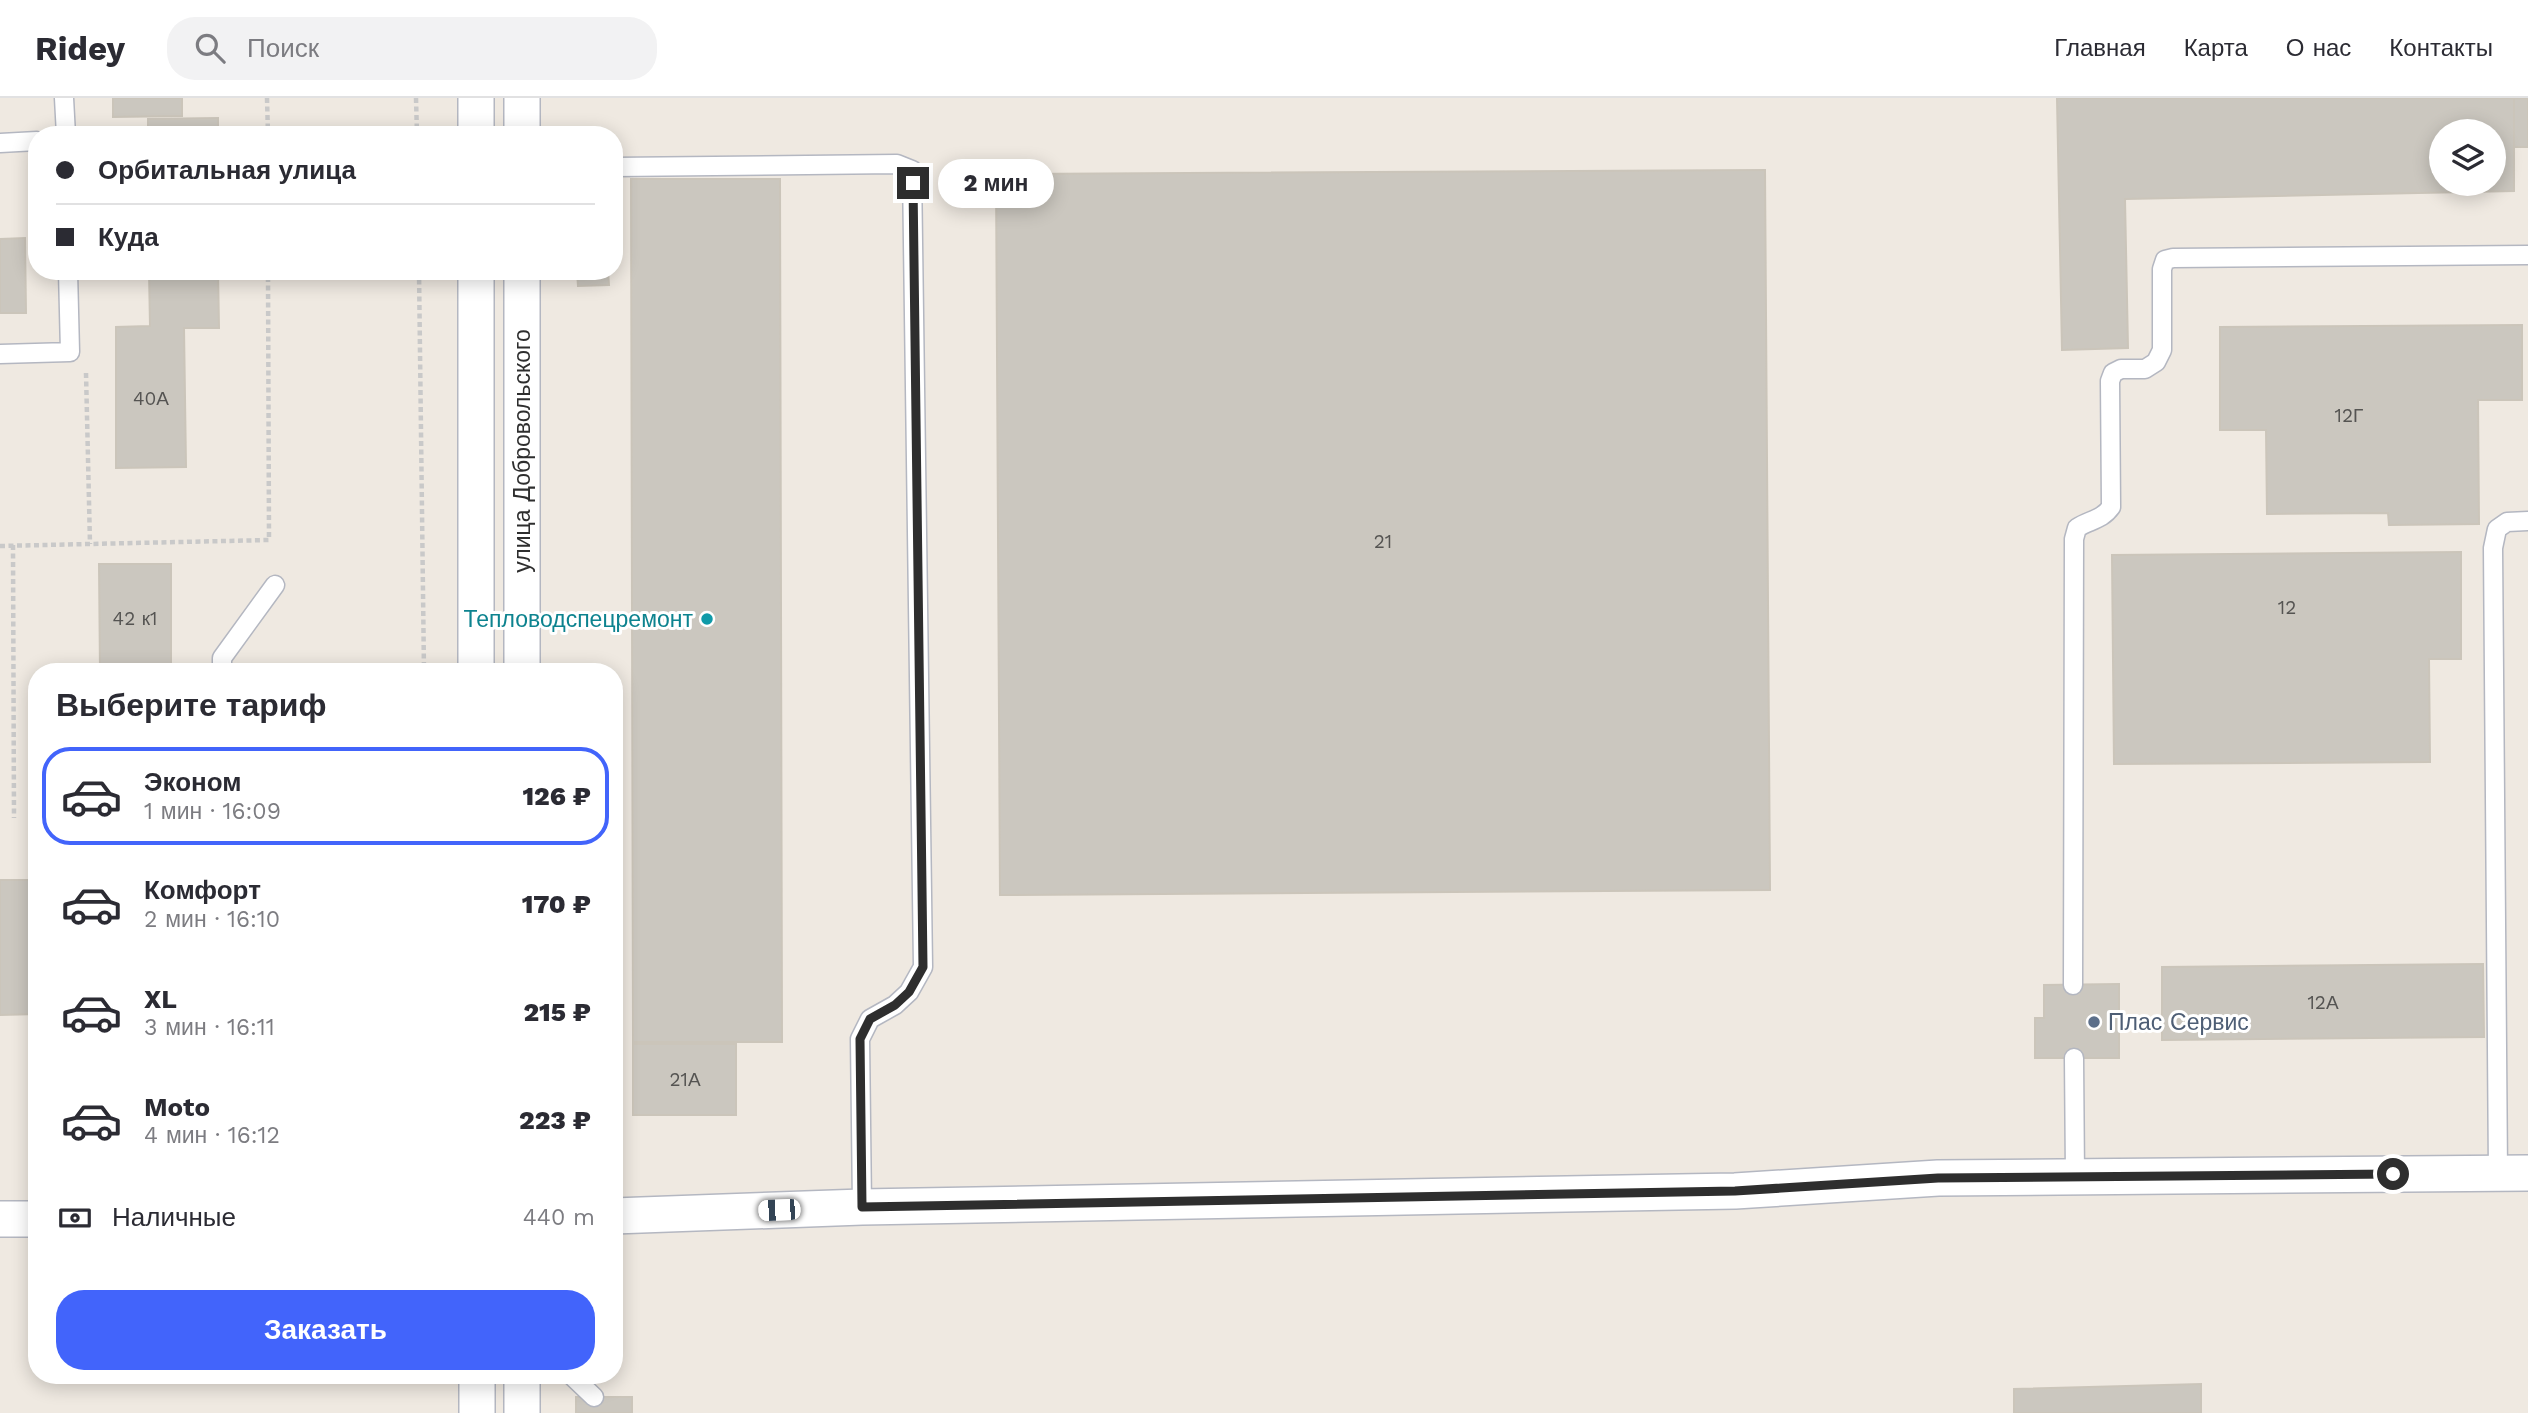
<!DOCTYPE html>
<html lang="ru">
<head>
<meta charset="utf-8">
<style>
	body { margin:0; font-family:"Work Sans",sans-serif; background:#f2f2f3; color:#2b2b33; height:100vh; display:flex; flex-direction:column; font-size:26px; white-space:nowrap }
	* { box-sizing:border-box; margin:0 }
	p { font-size:23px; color:#7c7c81 }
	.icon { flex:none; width:38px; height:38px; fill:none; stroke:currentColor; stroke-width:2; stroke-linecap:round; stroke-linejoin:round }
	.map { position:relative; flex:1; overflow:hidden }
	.details { position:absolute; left:28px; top:565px; width:595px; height:721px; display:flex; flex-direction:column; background:#fff; border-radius:28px; box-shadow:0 4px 18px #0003 }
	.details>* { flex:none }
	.banner { position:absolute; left:28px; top:28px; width:595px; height:154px; border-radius:28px; box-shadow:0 4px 18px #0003; display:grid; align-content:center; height:154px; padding:0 28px; background:#fff }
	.tools { position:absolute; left:2429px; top:21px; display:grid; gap:14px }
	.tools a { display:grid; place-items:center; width:77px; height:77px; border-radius:50%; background:#fff; box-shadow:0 4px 18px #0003; font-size:35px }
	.end { position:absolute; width:32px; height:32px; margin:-16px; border:9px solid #2e2e2e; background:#fff; box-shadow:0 0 0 4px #fff }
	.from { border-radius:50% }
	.bubble { position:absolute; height:49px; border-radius:24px; background:#fff; box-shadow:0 4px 18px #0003; font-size:23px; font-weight:800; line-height:49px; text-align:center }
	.car { position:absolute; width:21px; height:42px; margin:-21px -10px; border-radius:9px; box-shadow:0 0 5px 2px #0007; background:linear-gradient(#fff 24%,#345 0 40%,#fff 0 76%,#345 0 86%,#fff 0) }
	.banner b { display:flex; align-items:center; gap:24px; height:66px; font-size:26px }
	.banner b+b { border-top:2px solid #e1e1e2 }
	.banner i { width:18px; height:18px; background:#2b2b33 }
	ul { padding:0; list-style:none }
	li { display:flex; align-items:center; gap:21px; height:98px; margin:0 14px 10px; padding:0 14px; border:4px solid transparent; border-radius:28px }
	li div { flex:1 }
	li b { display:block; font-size:26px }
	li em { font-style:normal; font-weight:800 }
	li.current { border-color:#4264fb }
	li>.icon { width:63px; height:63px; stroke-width:1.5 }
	h2 { padding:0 28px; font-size:32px; line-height:84px }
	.pay { display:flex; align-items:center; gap:18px; height:77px; padding:0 28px; font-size:26px }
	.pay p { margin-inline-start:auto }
	.button { display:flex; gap:14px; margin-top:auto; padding:14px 28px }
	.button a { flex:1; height:80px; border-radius:28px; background:#4264fb; color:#fff; font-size:28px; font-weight:800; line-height:80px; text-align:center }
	header { display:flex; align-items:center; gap:42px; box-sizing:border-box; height:98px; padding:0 35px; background:#fff; border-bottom:2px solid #e1e1e2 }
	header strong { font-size:33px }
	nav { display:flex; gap:38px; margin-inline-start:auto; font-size:24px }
	.search { width:490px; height:63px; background:#f2f2f3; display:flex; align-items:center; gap:18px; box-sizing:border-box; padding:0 24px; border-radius:28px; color:#7c7c81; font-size:26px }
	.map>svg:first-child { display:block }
	.building { fill:#cbc7bf; stroke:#cbc5ba; stroke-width:2; fill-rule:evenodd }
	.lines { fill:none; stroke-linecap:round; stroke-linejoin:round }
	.lane-casing { stroke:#b4b7c1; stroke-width:21 }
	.street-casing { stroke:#b4b7c1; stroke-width:38 }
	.path { stroke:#c9c9c9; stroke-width:4.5; stroke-dasharray:5 3.5; stroke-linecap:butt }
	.lane { stroke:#fff; stroke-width:18 }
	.street { stroke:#fff; stroke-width:35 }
	.route { stroke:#2e2e2e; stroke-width:9 }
	.culture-dot { fill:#0f9aa8; stroke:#fff; stroke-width:2.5 }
	.service-dot { fill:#5c6f8a; stroke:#fff; stroke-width:2.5 }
	.labels { text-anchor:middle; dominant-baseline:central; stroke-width:6; stroke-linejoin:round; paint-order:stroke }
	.number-label { font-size:19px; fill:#555452 }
	.street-label { font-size:23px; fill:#2e2e2e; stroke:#fff }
	.culture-label { font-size:23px; fill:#0d838f; stroke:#fff; text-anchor:end }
	.service-label { font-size:23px; fill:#4e5e75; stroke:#fff; text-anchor:start }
</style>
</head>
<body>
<header>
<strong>Ridey</strong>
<div class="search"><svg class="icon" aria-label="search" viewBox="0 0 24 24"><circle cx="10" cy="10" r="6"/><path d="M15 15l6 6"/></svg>Поиск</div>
<nav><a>Главная</a><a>Карта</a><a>О нас</a><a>Контакты</a></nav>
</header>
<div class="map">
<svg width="2528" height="1315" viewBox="0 0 2528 1315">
	<rect width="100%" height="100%" fill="#efe9e1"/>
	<g class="building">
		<path d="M113,0H182V18L113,19Z"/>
		<path d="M2057,0H2514V93L2125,101L2128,250L2062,252ZM2441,33H2494V86H2441Z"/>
		<rect x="2514" y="0" width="14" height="49"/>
		<path d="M218,20V37H148V21Z"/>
		<path d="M1765,72L1770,792L1000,797L996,76Z"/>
		<path d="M631,81H780L782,944H633Z"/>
		<path d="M25,140L26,215H0V141Z"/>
		<path d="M149,173H218L219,230H184L186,369L116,370V229L150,228Z"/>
		<path d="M577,173H608L609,187L578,188Z"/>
		<path d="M2522,227V302H2478L2479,426L2389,427L2388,415L2267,416L2266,332H2220V229Z"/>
		<path d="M2461,454V561H2429L2430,664L2114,666L2112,457Z"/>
		<path d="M99,466H171V574H100Z"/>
		<path d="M0,782H37V916L0,917Z"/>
		<path d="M2483,866L2484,939L2162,942V869Z"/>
		<path d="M2119,886V960H2035V920H2044V887Z"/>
		<rect x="633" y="946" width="103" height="71"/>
		<path d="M2201,1286V1315H2014V1291Z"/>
		<rect x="576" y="1299" width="56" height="16"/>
	</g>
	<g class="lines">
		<g class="lane-casing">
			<g id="lane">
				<path d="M64,0L66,37"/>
				<path d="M0,45L37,43"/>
				<path d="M614,69L897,66L912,72L923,869L909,894L895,907L870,921L860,941L862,1109"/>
				<path d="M0,256L70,254L68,173"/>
				<path d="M222,574V560L275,487"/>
				<path d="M2073,887L2074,441L2077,430C2089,422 2102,422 2111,409L2110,283L2113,275L2121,271H2145L2156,264L2162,252V171L2165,162L2173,160L2528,157"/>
				<path d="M2074,960L2075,1079"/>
				<path d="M2498,1075L2493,450L2497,431L2507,424L2528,423"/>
				<path d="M572,1278L594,1299"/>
			</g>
		</g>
		<g class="street-casing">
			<g id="street">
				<path d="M522,0V37"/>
				<path d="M476,37V0"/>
				<path d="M476,173V574"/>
				<path d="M522,574V173"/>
				<path d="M614,1118L862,1109L1735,1093L1938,1080L2528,1075"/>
				<path d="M0,1121H37"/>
				<path d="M477,1278V1315"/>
				<path d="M522,1278V1315"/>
			</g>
		</g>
		<g class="path">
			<path d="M267,0L268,37"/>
			<path d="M416,0L417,37"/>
			<path d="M419,173L424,574"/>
			<path d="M86,275L90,446"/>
			<path d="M13,447L14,720"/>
			<path d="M0,448L269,442L268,173"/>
		</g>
		<use href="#lane" class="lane"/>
		<use href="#street" class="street"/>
	</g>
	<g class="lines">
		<path class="route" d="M913,85L923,869L909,894L895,907L870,921L860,941L862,1109L1735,1093L1938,1080L2393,1076"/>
	</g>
	<circle class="culture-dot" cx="707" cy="521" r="7"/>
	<circle class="service-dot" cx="2094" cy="924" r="7"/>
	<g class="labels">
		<g class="number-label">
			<text x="151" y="300">40А</text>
			<text x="2349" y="317">12Г</text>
			<text x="1383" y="443">21</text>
			<text x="2287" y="509">12</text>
			<text x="135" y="520">42 к1</text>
			<text x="2323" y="904">12А</text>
			<text x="685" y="981">21А</text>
		</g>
		<g class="street-label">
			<text transform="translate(522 353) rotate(-90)">улица Добровольского</text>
		</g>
		<g class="culture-label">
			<text x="693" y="521">Тепловодспецремонт</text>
		</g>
		<g class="service-label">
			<text x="2108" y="924">Плас Сервис</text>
		</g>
	</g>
</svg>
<div class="tools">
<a><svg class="icon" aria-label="layers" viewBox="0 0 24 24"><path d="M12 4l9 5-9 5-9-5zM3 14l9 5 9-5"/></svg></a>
</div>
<i class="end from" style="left:2393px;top:1076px"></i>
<i class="end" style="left:913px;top:85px"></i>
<div class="bubble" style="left:938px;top:61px;width:116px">2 мин</div>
<i class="car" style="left:779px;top:1112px;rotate:268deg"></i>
<div class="banner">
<b><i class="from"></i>Орбитальная улица</b>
<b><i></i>Куда</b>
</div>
<section class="details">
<h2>Выберите тариф</h2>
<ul>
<li class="current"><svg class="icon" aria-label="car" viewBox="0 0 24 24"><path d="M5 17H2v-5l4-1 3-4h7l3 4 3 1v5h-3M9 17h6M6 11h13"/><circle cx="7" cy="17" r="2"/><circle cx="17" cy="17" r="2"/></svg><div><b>Эконом</b><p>1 мин · 16:09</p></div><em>126 ₽</em></li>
<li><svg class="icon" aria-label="car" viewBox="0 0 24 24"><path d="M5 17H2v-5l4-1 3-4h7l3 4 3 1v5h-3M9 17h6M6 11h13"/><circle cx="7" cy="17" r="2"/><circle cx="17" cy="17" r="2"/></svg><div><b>Комфорт</b><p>2 мин · 16:10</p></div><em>170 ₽</em></li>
<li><svg class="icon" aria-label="car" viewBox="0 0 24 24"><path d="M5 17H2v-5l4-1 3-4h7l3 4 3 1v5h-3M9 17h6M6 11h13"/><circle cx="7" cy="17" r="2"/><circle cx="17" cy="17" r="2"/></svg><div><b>XL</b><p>3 мин · 16:11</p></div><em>215 ₽</em></li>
<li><svg class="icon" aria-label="car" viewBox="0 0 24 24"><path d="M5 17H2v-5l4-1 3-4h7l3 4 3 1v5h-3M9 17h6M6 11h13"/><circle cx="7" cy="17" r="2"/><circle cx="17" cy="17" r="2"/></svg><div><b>Moto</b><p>4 мин · 16:12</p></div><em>223 ₽</em></li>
</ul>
<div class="pay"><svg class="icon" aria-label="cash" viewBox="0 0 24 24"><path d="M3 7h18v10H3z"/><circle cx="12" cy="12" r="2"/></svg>Наличные<p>440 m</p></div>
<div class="button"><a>Заказать</a></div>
</section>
</div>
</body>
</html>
